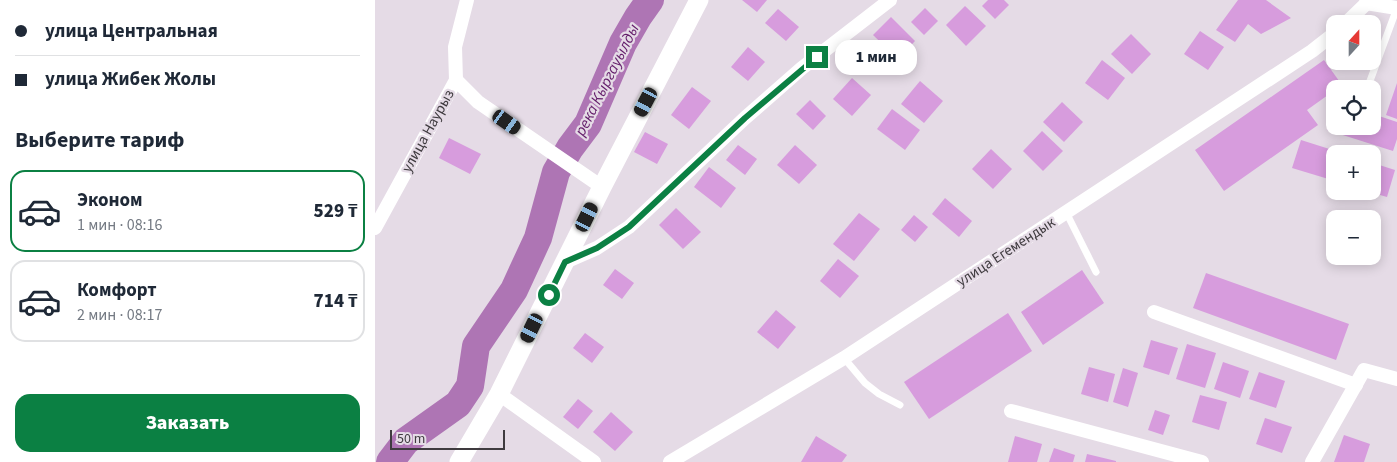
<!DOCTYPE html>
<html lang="ru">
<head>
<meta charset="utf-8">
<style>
	body { margin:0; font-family:"Source Sans 3",sans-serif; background:#f2f2f3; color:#1f2937; height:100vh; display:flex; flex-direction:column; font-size:19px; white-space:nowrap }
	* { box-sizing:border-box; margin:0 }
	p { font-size:16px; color:#747a83 }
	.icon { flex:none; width:28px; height:28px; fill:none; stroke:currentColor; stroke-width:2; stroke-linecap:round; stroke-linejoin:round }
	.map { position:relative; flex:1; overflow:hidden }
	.details { display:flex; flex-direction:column; background:#fff; width:375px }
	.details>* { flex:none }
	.hud { display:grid; align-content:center; height:110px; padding:0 15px; background:#fff }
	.needle { width:32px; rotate:21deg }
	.buttons { position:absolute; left:951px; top:15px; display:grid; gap:10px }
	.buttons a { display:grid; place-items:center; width:55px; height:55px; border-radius:10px; background:#fff; box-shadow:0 2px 12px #0003; font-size:25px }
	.scale { position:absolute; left:15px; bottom:12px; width:115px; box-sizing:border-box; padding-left:5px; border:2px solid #3f3b3f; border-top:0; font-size:14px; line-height:18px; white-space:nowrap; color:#3f3b3f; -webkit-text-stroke:4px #e5dbe6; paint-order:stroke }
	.end { position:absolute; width:22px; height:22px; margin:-11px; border:6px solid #0b8043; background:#fff; box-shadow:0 0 0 2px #fff }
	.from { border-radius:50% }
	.bubble { position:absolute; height:35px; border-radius:15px; background:#fff; box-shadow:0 2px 12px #0003; font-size:16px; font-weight:800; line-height:35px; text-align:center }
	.car { position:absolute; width:15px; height:30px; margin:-15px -8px; border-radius:6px; box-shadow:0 0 4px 1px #0007; background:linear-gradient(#222 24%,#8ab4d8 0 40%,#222 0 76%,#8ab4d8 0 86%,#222 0) }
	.hud b { display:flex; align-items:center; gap:18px; height:48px; font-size:19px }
	.hud b+b { border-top:1px solid #e0e1e3 }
	.hud i { width:12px; height:12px; background:#1f2937 }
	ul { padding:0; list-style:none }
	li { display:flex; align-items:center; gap:15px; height:82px; margin:0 10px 8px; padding:0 5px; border:2px solid #e0e1e3; border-radius:15px }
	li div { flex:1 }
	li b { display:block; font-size:19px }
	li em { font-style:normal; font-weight:800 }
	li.current { border-color:#0b8043 }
	li>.icon { width:45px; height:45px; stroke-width:1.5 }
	h2 { padding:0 15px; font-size:22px; line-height:60px }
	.primary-button { display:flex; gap:10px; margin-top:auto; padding:10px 15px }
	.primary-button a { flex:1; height:58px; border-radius:15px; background:#0b8043; color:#fff; font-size:20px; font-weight:800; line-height:58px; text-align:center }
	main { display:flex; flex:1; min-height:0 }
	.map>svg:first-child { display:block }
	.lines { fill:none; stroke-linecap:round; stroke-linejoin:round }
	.river { stroke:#ae75b4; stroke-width:28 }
	.building { fill:#d79cdd }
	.service { stroke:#fff; stroke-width:7 }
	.minor { stroke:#fff; stroke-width:14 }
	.secondary { stroke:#fff; stroke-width:19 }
	.route { stroke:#0b8043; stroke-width:6 }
	.labels { text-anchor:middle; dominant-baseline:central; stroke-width:4.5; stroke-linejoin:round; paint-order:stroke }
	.street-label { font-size:15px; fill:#3f3b3f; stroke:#e5dbe6 }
	.water-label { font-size:16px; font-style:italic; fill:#621b69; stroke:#e5dbe6 }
</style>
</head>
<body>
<main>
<section class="details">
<div class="hud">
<b><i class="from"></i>улица Центральная</b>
<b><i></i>улица Жибек Жолы</b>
</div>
<h2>Выберите тариф</h2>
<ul>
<li class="current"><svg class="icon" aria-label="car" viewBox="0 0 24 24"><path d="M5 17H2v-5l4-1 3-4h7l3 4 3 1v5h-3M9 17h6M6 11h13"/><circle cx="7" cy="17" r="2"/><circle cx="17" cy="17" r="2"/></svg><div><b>Эконом</b><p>1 мин · 08:16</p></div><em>529 ₸</em></li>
<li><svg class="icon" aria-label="car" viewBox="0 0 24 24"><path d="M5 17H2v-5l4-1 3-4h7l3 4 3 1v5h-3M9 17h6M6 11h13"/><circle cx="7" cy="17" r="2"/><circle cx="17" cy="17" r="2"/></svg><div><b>Комфорт</b><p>2 мин · 08:17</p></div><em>714 ₸</em></li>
</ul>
<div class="primary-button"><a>Заказать</a></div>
</section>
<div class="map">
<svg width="1022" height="462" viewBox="0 0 1022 462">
	<rect width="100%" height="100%" fill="#e5dbe6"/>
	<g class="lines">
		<path class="river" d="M15,462L31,441L83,404L95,386L101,346L139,290L163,238L181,172L195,148L213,124L248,43L263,17L275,0"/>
	</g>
	<g class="building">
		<path d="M367,0H392L382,12Z"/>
		<path d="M613,0H629L634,5L620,19L607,6Z"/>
		<path d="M863,0H891L916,18L886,34L873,24L860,42L841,30Z"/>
		<path d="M590,6L611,26L591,46L571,25Z"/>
		<path d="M550,8L563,21L549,35L536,22Z"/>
		<path d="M403,9L424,27L411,41L390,23Z"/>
		<path d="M516,17L540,41L523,59L498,35Z"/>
		<path d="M825,31L849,47L833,70L809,54Z"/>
		<path d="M756,34L776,54L757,74L736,54Z"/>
		<path d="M373,47L390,62L373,81L356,67Z"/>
		<path d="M727,60L750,78L733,100L710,83Z"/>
		<path d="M949,60L967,85L960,89V90L932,110L943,125L849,191L820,150Z"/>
		<path d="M477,78L496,95L477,116L458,99Z"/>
		<path d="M545,81L568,101L549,123L526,104Z"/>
		<path d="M1022,83V119L1011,115Z"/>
		<path d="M317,87L336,101L314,129L296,115Z"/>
		<path d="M435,100L451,116L438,130L421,114Z"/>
		<path d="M687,102L708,122L689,142L668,122Z"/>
		<path d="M960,104V126H998V114L1022,122V139L1018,151L952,130Z"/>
		<path d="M517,109L545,130L530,150L502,129Z"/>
		<path d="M667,131L688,151L668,171L648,151Z"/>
		<path d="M270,132L293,144L282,164L259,152Z"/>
		<path d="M74,138L106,154L95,174L64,158Z"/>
		<path d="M926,140L967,153L960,154V181L917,168Z"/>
		<path d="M363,145L382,159L370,175L351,160Z"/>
		<path d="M420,145L442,165L424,184L402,165Z"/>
		<path d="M616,149L637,169L618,189L597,169Z"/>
		<path d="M998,163L1020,170L1012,197L998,193Z"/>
		<path d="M334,167L361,188L346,208L319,187Z"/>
		<path d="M570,198L597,221L584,237L557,214Z"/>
		<path d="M301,208L326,232L308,249L284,225Z"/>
		<path d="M484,213L505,229L479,261L458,244Z"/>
		<path d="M539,215L553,227L540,242L526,230Z"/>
		<path d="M463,259L484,276L465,298L445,281Z"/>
		<path d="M240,269L259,283L247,299L228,285Z"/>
		<path d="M707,270L729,303L668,345L646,312Z"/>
		<path d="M831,273L974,324L961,360L818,308Z"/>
		<path d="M401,310L421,327L403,349L382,332Z"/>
		<path d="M633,313L657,351L554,419L529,382Z"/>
		<path d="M210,333L229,347L217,363L198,348Z"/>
		<path d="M776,340L803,348L794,375L768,367Z"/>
		<path d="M812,344L841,353L830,388L801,379Z"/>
		<path d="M848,362L874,371L865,398L839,389Z"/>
		<path d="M714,367L740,374L733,402L706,394Z"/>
		<path d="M748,368L763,373L753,407L738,402Z"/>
		<path d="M884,372L910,381L901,408L874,399Z"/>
		<path d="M825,395L852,402L844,430L817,422Z"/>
		<path d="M203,399L218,411L203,429L188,417Z"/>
		<path d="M780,410L795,415L788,435L773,430Z"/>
		<path d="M236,412L258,432L240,451L218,432Z"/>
		<path d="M890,418L917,427L907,453L881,444Z"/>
		<path d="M969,435L995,444L989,462H959Z"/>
		<path d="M441,436L472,455L467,462H426Z"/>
		<path d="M640,436L667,444L662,462H633Z"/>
		<path d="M679,448L700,455L698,462H674Z"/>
		<path d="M712,454L741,461V462H710Z"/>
	</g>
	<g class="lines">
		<g class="service">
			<path d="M992,89L1022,8"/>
			<path d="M691,212L721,272"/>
			<path d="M469,358L490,383L504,394L525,405"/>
		</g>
		<g class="minor">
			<path d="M991,3L1022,8"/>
			<path d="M970,24L995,0"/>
			<path d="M81,80L103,102L227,187"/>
			<path d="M0,228L81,80L80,47L92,0"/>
			<path d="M190,262L222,248L254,227L370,118L427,68L515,0"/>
			<path d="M779,312L981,385"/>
			<path d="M124,394L219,462"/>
			<path d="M636,411L827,462"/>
			<path d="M295,462L469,358L937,51L960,33"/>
			<path d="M937,462L989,370L1022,379"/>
		</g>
		<path class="secondary" d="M84,462L124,394L227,187L324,0"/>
	</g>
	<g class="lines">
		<path class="route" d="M174,295L190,262L222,248L254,227L370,118L442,57"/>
	</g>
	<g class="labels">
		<g class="street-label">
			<text transform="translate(53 131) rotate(-61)">улица Наурыз</text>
			<text transform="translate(631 252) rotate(-33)">улица Егемендык</text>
		</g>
		<g class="water-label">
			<text transform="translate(232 80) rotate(-63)">река Кыргауылды</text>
		</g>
	</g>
</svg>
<div class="buttons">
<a><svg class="needle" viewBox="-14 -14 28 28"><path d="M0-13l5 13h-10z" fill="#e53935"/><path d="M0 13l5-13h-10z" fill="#747a83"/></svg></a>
<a><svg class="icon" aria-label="locate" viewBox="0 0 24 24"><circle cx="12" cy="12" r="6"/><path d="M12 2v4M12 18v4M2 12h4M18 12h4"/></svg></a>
<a>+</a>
<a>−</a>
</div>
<div class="scale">50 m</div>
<i class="end from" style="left:174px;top:295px"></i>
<i class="end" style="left:442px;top:57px"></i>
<div class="bubble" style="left:460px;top:40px;width:82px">1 мин</div>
<i class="car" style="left:271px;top:102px;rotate:208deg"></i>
<i class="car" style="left:132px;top:122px;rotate:125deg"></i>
<i class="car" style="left:212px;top:217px;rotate:26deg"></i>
<i class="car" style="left:157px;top:328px;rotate:206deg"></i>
</div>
</main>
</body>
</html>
